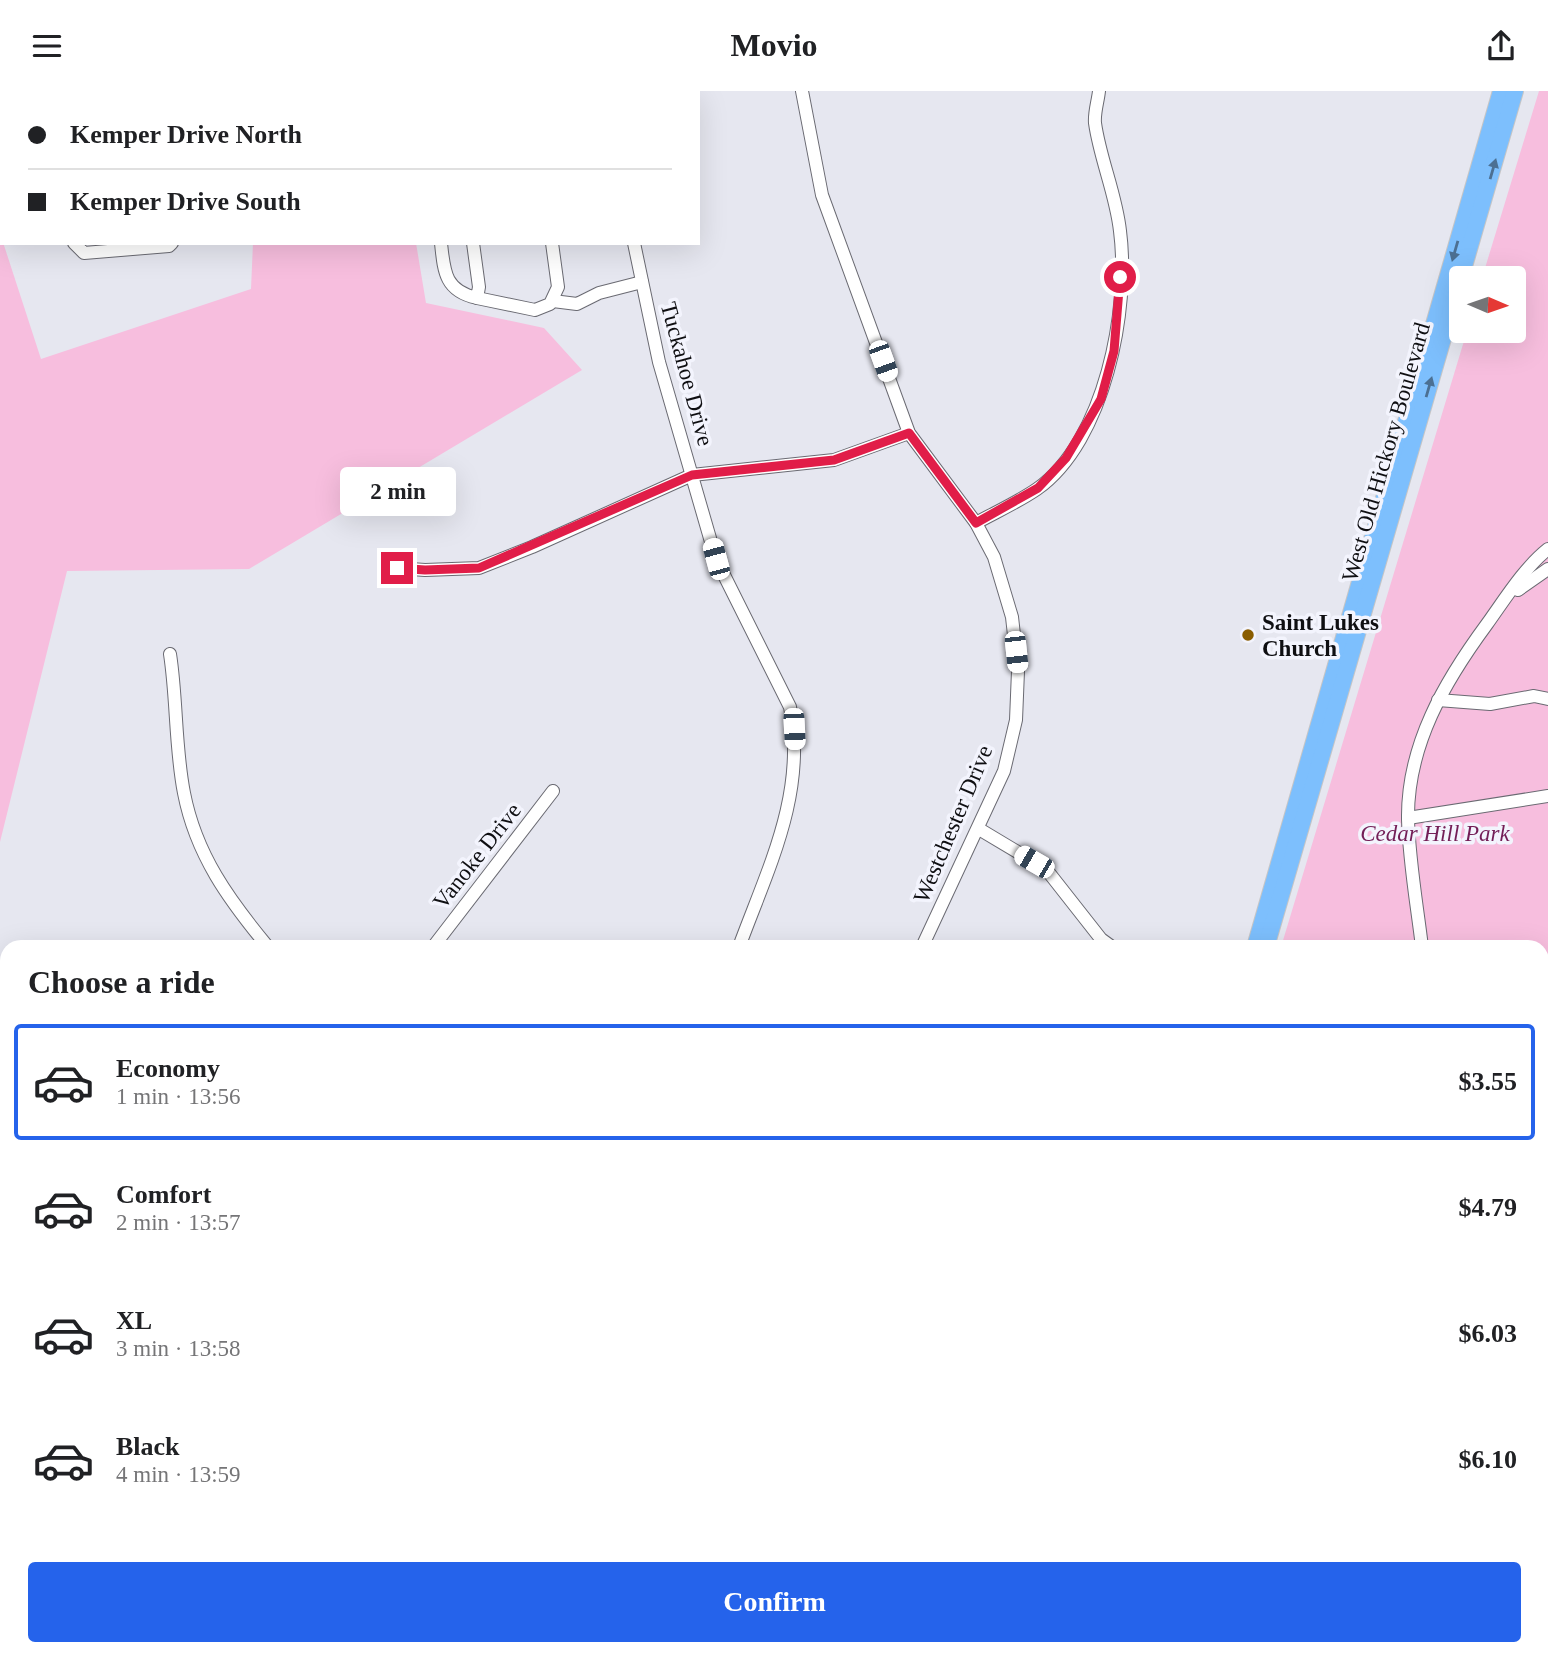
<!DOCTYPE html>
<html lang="en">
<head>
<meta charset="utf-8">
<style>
	body { margin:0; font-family:Georgia,serif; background:#f2f2f2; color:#202124; height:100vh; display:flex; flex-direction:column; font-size:26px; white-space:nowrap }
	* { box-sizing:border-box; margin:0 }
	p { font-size:23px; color:#757577 }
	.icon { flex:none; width:38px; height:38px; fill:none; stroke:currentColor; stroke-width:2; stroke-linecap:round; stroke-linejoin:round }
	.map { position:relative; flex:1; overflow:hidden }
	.drawer { position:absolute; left:0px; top:849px; width:1549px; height:716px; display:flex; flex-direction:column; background:#fff; border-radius:21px 21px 0 0; box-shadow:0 7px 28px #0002 }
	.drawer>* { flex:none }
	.hud { position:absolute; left:0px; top:0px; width:700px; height:154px; box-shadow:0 7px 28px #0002; display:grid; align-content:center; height:154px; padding:0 28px; background:#fff }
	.needle { width:46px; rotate:92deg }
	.fabs { position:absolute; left:1449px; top:175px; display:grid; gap:14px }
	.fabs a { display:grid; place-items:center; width:77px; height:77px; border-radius:7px; background:#fff; box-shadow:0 7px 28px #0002; font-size:35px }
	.end { position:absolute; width:32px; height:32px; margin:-16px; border:9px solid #e11d48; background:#fff; box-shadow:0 0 0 4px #fff }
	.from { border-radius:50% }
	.bubble { position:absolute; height:49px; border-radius:7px; background:#fff; box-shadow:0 7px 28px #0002; font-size:23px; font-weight:800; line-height:49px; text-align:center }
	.car { position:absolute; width:21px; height:42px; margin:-21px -10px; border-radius:9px; box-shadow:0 0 5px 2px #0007; background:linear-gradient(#fff 24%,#345 0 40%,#fff 0 76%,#345 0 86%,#fff 0) }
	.hud b { display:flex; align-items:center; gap:24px; height:66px; font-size:26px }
	.hud b+b { border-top:2px solid #e0e0e0 }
	.hud i { width:18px; height:18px; background:#202124 }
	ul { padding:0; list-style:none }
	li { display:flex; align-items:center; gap:21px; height:116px; margin:0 14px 10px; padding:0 14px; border:4px solid transparent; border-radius:7px }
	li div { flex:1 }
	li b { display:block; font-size:26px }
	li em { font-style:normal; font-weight:800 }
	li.active { border-color:#2563eb }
	li>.icon { width:63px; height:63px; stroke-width:1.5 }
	h2 { padding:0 28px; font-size:32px; line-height:84px }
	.primary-button { display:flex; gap:14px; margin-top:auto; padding:14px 28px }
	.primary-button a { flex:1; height:80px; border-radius:7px; background:#2563eb; color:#fff; font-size:28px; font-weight:800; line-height:80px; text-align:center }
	header { display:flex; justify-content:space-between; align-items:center; height:91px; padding:0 28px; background:#fff; font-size:32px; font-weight:800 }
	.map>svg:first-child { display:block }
	.green { fill:#f7bede }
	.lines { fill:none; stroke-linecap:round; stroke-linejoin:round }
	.minor-casing { stroke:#6a6a72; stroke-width:14 }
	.major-casing { stroke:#c5c5c6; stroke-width:18 }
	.minor { stroke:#fff; stroke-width:12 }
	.major { stroke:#7dbffd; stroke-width:16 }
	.oneway { fill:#4c7093 }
	.route { stroke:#e11d48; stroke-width:9 }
	.poi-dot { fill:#8a5d00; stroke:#f3f4fd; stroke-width:2.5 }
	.labels { text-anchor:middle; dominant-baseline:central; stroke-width:7; stroke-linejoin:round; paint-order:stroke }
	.street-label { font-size:23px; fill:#0f0f12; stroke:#f3f4fd }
	.poi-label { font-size:23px; font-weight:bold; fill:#0f0f12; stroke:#f3f4fd; text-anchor:start }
	.park-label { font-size:23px; font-style:italic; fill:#731e57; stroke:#f3f4fd }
</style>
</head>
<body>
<header><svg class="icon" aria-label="menu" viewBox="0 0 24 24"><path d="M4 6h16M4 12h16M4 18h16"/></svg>Movio<svg class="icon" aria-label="share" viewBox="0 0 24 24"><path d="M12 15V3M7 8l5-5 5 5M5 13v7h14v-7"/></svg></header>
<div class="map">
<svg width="1548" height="1563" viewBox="0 0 1548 1563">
	<rect width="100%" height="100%" fill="#e6e7f0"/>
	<g class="green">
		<path d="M1539,0H1548V1327L1542,1326V856H1281L1467,240H1514V187H1482Z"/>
		<path d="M0,142L41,268L251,198L253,152H416L426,212L544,237L582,279L249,478L67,480L0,751Z"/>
		<path d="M1548,1368V1563H1427L1430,1558H1542V1378Z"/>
	</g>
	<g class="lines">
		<g class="minor-casing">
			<g id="minor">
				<path d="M424,0V2"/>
				<path d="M501,0V2"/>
				<path d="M602,0L603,2"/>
				<path d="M802,0L822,104L909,342L976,432L994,466L1012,526L1018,580L1016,629L1004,680L922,856"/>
				<path d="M20,2L21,0"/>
				<path d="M110,2L111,0"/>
				<path d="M211,2V0"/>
				<path d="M537,2L541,0"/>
				<path d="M74,152L84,162L169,155L172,152"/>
				<path d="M441,152C444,181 445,200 477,207L479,196L473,152"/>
				<path d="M634,152L659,271L716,468L790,616C807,702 768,777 739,856"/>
				<path d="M477,207L535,219L550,213L558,196L552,152"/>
				<path d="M553,210L577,213L599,202L642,191"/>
				<path d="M976,432C996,421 1018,411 1037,398C1105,350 1130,218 1120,140C1116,103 1100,68 1095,32C1094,22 1098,10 1099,0"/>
				<path d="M397,477L425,479L479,477L532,456L692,384L834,369L909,342"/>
				<path d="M1518,499L1548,478"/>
				<path d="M170,563C177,608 175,657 184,702C196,764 229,809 268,856"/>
				<path d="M1438,609L1490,613L1534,605L1548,608"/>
				<path d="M1408,727L1548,705"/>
				<path d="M979,738L1046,778L1101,848L1112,856"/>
				<path d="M433,856L553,700"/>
				<path d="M1422,856C1417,814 1409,770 1408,728C1407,654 1445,590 1487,533C1505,508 1524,477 1548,458"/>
				<path d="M1542,929L1548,932"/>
				<path d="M1542,944L1548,946"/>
				<path d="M0,997L7,1001"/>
				<path d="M0,1294L7,1292"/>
				<path d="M1542,1428H1548"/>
				<path d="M20,1563L21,1558"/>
				<path d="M443,1563L444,1558"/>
				<path d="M709,1563L710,1558"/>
			</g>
		</g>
		<g class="major-casing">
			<g id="major">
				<path d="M1255,856L1501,0"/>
				<path d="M1266,856L1515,0"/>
				<path d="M991,1563L993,1558"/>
				<path d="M1005,1563L1007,1558"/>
			</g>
		</g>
		<use href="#minor" class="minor"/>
		<use href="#major" class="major"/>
	</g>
	<defs><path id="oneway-solid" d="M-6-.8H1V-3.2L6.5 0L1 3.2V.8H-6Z" transform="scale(1.75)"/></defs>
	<g class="oneway">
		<use href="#oneway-solid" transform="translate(1493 78) rotate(-74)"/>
		<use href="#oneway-solid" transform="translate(1455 160) rotate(106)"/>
		<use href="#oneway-solid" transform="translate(1429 296) rotate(-74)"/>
	</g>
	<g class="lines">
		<path class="route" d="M397,477L425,479L479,477L692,384L834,369L909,342L976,432L1038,397L1066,367L1101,308L1114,260L1120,186"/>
	</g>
	<circle class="poi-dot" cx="1248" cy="544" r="7"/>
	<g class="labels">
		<g class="street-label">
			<text transform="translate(687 283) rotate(75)">Tuckahoe Drive</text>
			<text transform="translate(1386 361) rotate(-74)">West Old Hickory Boulevard</text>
			<text transform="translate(953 733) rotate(-67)">Westchester Drive</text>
			<text transform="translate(477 765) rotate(-52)">Vanoke Drive</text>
		</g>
		<g class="poi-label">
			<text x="1262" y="531">Saint Lukes<tspan x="1262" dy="26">Church</tspan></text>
		</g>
		<g class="park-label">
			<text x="1435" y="742">Cedar Hill Park</text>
		</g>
	</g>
</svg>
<div class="fabs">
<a><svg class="needle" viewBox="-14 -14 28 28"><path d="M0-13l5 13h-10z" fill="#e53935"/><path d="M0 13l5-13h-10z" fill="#757577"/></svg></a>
</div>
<i class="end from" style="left:1120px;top:186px"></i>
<i class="end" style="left:397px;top:477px"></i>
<div class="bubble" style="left:340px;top:376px;width:116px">2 min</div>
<i class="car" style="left:883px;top:270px;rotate:160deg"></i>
<i class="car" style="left:716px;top:468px;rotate:345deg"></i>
<i class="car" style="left:1016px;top:561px;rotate:174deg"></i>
<i class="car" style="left:794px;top:638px;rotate:177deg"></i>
<i class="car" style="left:1034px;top:771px;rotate:300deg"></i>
<div class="hud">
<b><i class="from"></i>Kemper Drive North</b>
<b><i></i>Kemper Drive South</b>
</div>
<section class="drawer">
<h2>Choose a ride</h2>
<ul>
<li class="active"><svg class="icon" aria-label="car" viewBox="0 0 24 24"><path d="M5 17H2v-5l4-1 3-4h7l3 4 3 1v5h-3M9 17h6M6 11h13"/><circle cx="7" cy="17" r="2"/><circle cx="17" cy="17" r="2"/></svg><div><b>Economy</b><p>1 min · 13:56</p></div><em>$3.55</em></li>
<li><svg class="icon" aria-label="car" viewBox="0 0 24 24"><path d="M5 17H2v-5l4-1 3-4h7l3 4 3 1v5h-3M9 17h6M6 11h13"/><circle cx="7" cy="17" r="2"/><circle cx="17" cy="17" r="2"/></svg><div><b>Comfort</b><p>2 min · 13:57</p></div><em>$4.79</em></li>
<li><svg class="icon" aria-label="car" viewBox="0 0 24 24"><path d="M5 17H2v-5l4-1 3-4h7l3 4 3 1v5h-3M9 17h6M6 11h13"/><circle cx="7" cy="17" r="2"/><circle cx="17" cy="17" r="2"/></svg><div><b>XL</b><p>3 min · 13:58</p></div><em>$6.03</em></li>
<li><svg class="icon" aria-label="car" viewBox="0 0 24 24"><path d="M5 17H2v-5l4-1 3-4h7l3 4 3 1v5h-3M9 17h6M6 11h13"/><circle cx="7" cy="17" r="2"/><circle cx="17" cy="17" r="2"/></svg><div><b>Black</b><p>4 min · 13:59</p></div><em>$6.10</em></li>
</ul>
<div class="primary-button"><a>Confirm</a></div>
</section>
</div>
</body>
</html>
